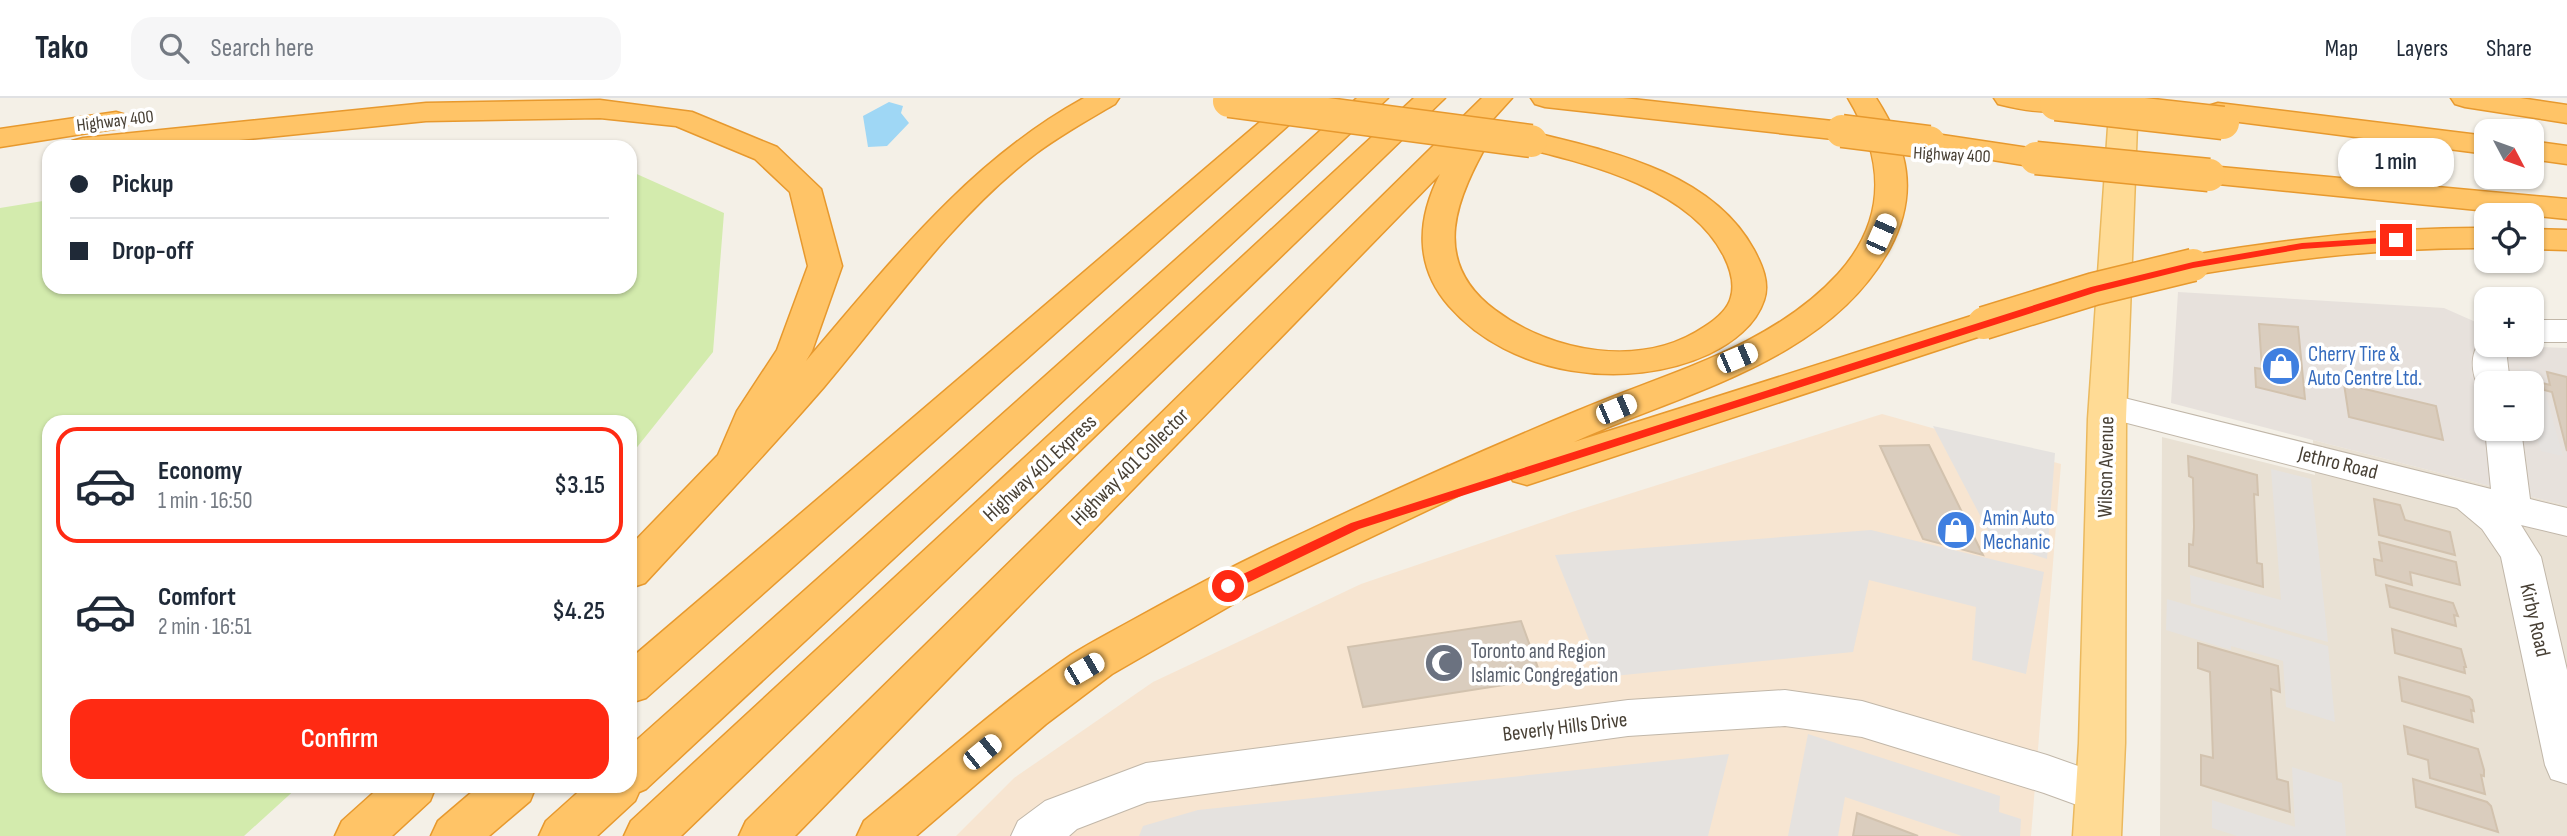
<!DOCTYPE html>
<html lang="en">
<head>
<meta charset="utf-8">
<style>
	body { margin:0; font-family:"Sofia Sans Condensed",sans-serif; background:#f6f6f7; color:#1f2937; height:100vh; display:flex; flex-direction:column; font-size:26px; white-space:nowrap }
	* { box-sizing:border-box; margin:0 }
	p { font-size:23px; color:#747a83 }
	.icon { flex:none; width:38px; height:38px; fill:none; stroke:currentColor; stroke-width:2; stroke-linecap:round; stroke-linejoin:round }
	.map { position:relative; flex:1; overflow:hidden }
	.sheet { position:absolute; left:42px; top:317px; width:595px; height:378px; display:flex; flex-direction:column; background:#fff; border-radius:21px; box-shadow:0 2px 5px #0004 }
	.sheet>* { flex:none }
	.banner { position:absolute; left:42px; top:42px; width:595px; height:154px; border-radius:21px; box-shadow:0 2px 5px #0004; display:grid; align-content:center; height:154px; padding:0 28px; background:#fff }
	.needle { width:46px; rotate:131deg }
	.tools { position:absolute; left:2474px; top:21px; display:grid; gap:14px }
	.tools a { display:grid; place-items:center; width:70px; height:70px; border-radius:14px; background:#fff; box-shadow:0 2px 5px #0004; font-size:35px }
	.end { position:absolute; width:32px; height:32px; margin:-16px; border:9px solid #ff2a13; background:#fff; box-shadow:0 0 0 4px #fff }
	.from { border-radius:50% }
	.bubble { position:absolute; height:49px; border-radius:21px; background:#fff; box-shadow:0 2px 5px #0004; font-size:23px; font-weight:600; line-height:49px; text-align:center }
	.car { position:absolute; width:21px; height:42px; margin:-21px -10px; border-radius:9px; box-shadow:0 0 5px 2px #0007; background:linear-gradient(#fff 24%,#345 0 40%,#fff 0 76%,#345 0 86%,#fff 0) }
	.banner b { display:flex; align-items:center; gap:24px; height:66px; font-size:26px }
	.banner b+b { border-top:2px solid #e0e1e3 }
	.banner i { width:18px; height:18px; background:#1f2937 }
	ul { padding:12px 0 0; list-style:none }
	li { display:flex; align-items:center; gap:21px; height:116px; margin:0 14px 10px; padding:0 14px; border:4px solid transparent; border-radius:21px }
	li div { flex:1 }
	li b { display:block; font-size:26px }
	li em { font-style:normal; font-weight:600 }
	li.active { border-color:#ff2a13 }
	li>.icon { width:63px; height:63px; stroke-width:1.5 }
	.cta { display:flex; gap:14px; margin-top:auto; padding:14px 28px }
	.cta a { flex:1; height:80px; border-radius:21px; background:#ff2a13; color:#fff; font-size:28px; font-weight:600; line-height:80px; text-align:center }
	header { display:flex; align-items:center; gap:42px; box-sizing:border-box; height:98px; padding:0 35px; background:#fff; border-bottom:2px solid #e0e1e3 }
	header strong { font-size:33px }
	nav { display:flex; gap:38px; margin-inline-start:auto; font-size:24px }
	.search { width:490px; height:63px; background:#f6f6f7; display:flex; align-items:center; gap:18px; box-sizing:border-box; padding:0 24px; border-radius:21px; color:#747a83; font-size:26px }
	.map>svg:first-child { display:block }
	.residential { fill:#e9e1d4 }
	.commercial { fill:#f7e5d1 }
	.industrial { fill:#e7e1dc; fill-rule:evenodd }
	.green { fill:#d3ebad }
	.parking { fill:#e5e2df }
	.water { fill:#9fd7f5 }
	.building { fill:#dacdbe; stroke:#d2c2ae; stroke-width:2 }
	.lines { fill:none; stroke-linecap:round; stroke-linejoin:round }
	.minor-casing { stroke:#c1b7a9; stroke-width:2 }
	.major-casing { stroke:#ebb95e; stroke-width:3 }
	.highway-casing { stroke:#e7992e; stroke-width:3 }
	.minor { fill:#fff; fill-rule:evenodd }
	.major { fill:#ffdb95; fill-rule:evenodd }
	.highway { fill:#ffc467; fill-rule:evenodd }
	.highway-bridge-casing { stroke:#e7992e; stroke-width:35; stroke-linecap:butt }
	.highway-bridge { stroke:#ffc467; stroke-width:32 }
	.route { fill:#ff2a13 }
	.labels { text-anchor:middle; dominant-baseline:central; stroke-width:7; stroke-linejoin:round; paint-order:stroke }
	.far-street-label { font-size:18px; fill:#484035; stroke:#fff }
	.shop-label { font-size:21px; fill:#366cbe; stroke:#fff; text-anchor:start }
	.street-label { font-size:21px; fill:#484035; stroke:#fff }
	.worship-label { font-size:21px; fill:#5b616d; stroke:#fff; text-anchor:start }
</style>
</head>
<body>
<header>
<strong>Tako</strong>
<div class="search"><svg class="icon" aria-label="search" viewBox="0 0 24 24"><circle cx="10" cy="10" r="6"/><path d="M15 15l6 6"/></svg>Search here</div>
<nav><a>Map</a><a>Layers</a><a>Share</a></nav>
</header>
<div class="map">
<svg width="2567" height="738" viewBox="0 0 2567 738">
	<rect width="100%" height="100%" fill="#f4f0e7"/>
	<path class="residential" d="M2162,339L2315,377L2313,342L2567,408V738H2160Z"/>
	<path class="commercial" d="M1882,316L2061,366L2031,738H956L1014,680L1153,584L1361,486L1572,414Z"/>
	<path class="industrial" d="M2178,194L2444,210L2487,229V247L2567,250V408L2171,305ZM2487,285H2532V331H2487Z"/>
	<path class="green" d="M630,73L724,115L713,254L630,358V324H49V688H299L244,738H0V110L49,102V189H630Z"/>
	<g class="parking">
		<path d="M2519,269L2539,273L2563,358L2541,353L2532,321V285H2523Z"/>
		<path d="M1933,328L2055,355L2047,461L1994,444Z"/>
		<path d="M2271,371L2311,381L2328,544L2191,505L2190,477L2281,502Z"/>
		<path d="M1871,432L2044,474L2026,576L1972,562L1976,509L1869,482L1853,554L1604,579L1555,457Z"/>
		<path d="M2167,501L2328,548L2335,624L2286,609L2283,563L2231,548V552L2166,532Z"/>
		<path d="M1808,636L2000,698L1999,714L2021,721L2020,738H1962L1845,699L1838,738H1788Z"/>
		<path d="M1729,656L1708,738H1139L1143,728L1198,712Z"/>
		<path d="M2292,669L2342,685L2346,738H2237L2212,730V702L2295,729Z"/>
	</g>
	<path class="water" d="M889,4L903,8L901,15L909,25L887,48L868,49L863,18Z"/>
	<g class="building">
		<path d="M2259,226L2298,229L2305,301L2256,289L2255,270L2262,271Z"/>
		<path d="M2547,274L2567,279V353L2552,294L2544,292L2542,285L2550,287Z"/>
		<path d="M2344,286L2436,308L2443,342L2349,319Z"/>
		<path d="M1929,347L1983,457L1923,441L1880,348Z"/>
		<path d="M2188,358L2257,377L2258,397L2254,396L2257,465L2262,466L2263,489L2189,468V446L2193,447L2194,429L2193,380L2189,378Z"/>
		<path d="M2374,401L2400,407L2405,422L2450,434L2455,457L2379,437Z"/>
		<path d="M2379,444L2456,464L2460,487L2410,474L2412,487L2376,477L2374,461L2382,463Z"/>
		<path d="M2386,487L2453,505L2458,518L2454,517L2456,528L2390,509Z"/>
		<path d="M1521,523L1542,581L1363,609L1348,549Z"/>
		<path d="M2392,531L2461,551L2466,569H2464L2465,575L2395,555Z"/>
		<path d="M2198,545L2278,568L2280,594L2271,591L2277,681L2288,684L2290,714L2201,687V657L2213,660L2210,574L2198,570Z"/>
		<path d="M2399,579L2469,599L2472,602L2474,613L2471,612L2473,624L2402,603Z"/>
		<path d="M2404,628L2478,651L2484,672V678L2481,677L2485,696L2430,680L2428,662L2408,656Z"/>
		<path d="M2413,681L2487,704L2491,708L2498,734L2416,709Z"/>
		<path d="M1857,715L1918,738H1853Z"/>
	</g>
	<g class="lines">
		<g class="minor-casing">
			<g id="minor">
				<rect x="2532" y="222" width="35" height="22"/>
				<path d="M2487,238V247H2512L2507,260L2510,285H2487V295L2481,293C2470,276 2468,250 2487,238Z"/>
				<path d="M2108,296L2491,391L2485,331L2487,328V331H2521L2530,401L2567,410V438L2521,427L2541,459L2567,572V686L2551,681L2545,667L2501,459L2482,431L2457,410L2096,317L2090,308L2096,299Z"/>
				<path d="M1785,592L1862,603L2047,657L2115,681L2121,695L2115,709L2099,715L2044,695L1862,639L1785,628L1628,638L1147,704L1077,731L1069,738H1011L1018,723L1045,703L1146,665L1628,602Z"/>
			</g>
		</g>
		<g class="major-casing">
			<path id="major" d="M2110,0H2138L2126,321L2125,645L2121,738H2073L2079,645L2088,321Z"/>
		</g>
		<g class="highway-casing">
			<g id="highway">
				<path d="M1084,0H1119L1115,6C1086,23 1057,39 1030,60C949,124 890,211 824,289C766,356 705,420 645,485L630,490V448L718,357L737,313L777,252L808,168L790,94L755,61L676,28L600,20L426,23L171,49H68L72,43L83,40L426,5L600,2L692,14L777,49L821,91L842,168L812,253L806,263C890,165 969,63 1084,0Z"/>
				<path d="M1288,0H1319L646,600L630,605V561Z"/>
				<path d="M1357,0H1388L646,691L639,694L635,703L597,738H539L546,723L585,688H630V648Z"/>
				<path d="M1414,0H1445L681,738H624L631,723Z"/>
				<path d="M1482,0H1512L1483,32L1491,39C1457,99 1428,162 1495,212C1552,255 1642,271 1704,229C1715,222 1728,212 1731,199C1735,185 1730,170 1724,158C1690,90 1589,66 1520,49L1516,43L1520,37L1531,34C1609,53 1712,74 1754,152C1762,167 1770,185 1764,202C1756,227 1732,245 1709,256C1627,294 1510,278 1449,208C1414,168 1417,121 1440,76L795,738H739L746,723Z"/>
				<path d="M1531,0H1623L1842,24L1852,27L1857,33L1852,39L1842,42L1545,9L1535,6Z"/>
				<path d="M1848,0H1876C1908,50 1919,95 1890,150C1828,264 1684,294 1574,344L1984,214L1996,217L2001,225L1996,233L1527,387L1513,383L1508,374L1247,498L1112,576L1046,626L916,738H857L864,723C932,667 998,607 1071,557C1093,543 1117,531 1140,518C1194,488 1248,460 1305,434C1394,392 1485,351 1577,313C1666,275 1770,250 1838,176C1888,121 1884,60 1848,0Z"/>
				<path d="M1994,0H2066L2070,6L2066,12C2046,17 2018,11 1998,6Z"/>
				<path d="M2451,0H2520L2567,7V25L2465,9L2455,6Z"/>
				<path d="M2218,5L2487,38V56L2208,20L2203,14L2208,8Z"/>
				<path d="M116,14L126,17L131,23L126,29L0,49V31Z"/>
				<path d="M1929,35L2036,51L2047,54L2051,60L2047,66L2036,69L1918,50L1914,44L1918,38Z"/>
				<path d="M2532,43L2567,48V66L2532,61Z"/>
				<path d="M2209,68L2567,101V121L2198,84L2194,77L2198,70Z"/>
				<path d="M2487,130V150C2388,149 2291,161 2193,177L2181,174L2176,167L2181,160L2193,157C2291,141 2388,129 2487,130Z"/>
				<path d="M2532,131L2567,132V152L2532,151Z"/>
				<path d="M381,688H436L430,703L392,738H335L342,723Z"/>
				<path d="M479,688H536L530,703L489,738H431L438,723Z"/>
			</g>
		</g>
		<use href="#minor" class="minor"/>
		<use href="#major" class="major"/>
		<use href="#highway" class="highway"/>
		<g class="highway-bridge-casing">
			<g id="highway-bridge">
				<path d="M1229,3L1531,43"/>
				<path d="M2056,6L2223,25"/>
				<path d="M1842,33L1929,44"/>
				<path d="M2036,60L2209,77"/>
				<path d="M1984,225L2094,191L2193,167"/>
			</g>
		</g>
		<use href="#highway-bridge" class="highway-bridge"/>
	</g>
	<path class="route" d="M2396,139L2399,140V144L2302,151L2193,170L2097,194L1359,431L1233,492H1224L1222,488L1224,485L1351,425L2091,189L2193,164L2302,145Z"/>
	<defs>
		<g id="shop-disc" transform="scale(2.0125)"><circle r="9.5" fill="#3f7fe0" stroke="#fff"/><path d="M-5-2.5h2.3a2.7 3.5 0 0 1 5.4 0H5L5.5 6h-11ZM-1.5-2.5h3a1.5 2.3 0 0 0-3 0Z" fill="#fff"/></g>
		<g id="mosque-disc" transform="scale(2.0125)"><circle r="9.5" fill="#6b7280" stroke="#fff"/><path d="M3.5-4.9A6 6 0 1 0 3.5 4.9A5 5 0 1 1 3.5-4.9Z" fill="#fff"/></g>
	</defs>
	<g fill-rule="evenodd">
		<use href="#shop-disc" x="2281" y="268"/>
		<use href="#shop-disc" x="1956" y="432"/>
		<use href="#mosque-disc" x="1444" y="565"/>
	</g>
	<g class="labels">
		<g class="far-street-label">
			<text transform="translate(115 23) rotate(-7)">Highway 400</text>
			<text transform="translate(1952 57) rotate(3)">Highway 400</text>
		</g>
		<g class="shop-label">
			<text x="2308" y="256">Cherry Tire &amp;<tspan x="2308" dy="24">Auto Centre Ltd.</tspan></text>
			<text x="1983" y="420">Amin Auto<tspan x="1983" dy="24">Mechanic</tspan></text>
		</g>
		<g class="street-label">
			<text transform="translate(2338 365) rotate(14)">Jethro Road</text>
			<text transform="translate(1130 369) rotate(-45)">Highway 401 Collector</text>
			<text transform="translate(2106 369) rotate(-89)">Wilson Avenue</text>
			<text transform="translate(1040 370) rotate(-43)">Highway 401 Express</text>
			<text transform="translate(2535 522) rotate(77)">Kirby Road</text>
			<text transform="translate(1565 629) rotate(-7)">Beverly Hills Drive</text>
		</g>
		<g class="worship-label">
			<text x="1471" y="553">Toronto and Region<tspan x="1471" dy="24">Islamic Congregation</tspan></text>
		</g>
	</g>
</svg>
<div class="tools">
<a><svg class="needle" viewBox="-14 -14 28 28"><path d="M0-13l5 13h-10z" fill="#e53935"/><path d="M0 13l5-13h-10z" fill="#747a83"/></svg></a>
<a><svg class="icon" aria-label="locate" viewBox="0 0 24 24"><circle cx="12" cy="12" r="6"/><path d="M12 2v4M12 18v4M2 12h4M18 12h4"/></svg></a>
<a>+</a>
<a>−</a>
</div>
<i class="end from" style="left:1228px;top:488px"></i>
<i class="end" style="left:2396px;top:142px"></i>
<div class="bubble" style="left:2338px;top:40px;width:116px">1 min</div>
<i class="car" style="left:1881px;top:136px;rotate:24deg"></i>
<i class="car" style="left:1737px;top:260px;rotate:67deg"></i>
<i class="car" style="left:1616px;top:311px;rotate:67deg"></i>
<i class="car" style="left:1084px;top:571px;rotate:60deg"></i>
<i class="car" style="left:982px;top:654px;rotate:51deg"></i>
<div class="banner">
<b><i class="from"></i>Pickup</b>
<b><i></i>Drop-off</b>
</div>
<section class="sheet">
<ul>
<li class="active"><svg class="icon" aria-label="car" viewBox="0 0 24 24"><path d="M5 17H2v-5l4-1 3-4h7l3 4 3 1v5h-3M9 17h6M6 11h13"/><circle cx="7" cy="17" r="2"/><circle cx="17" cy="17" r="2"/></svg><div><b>Economy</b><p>1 min · 16:50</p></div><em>$3.15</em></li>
<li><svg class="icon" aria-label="car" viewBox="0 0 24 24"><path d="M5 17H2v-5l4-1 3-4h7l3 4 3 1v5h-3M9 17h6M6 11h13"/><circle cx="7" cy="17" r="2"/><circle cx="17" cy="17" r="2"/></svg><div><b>Comfort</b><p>2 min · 16:51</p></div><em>$4.25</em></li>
</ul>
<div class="cta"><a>Confirm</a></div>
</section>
</div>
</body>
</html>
